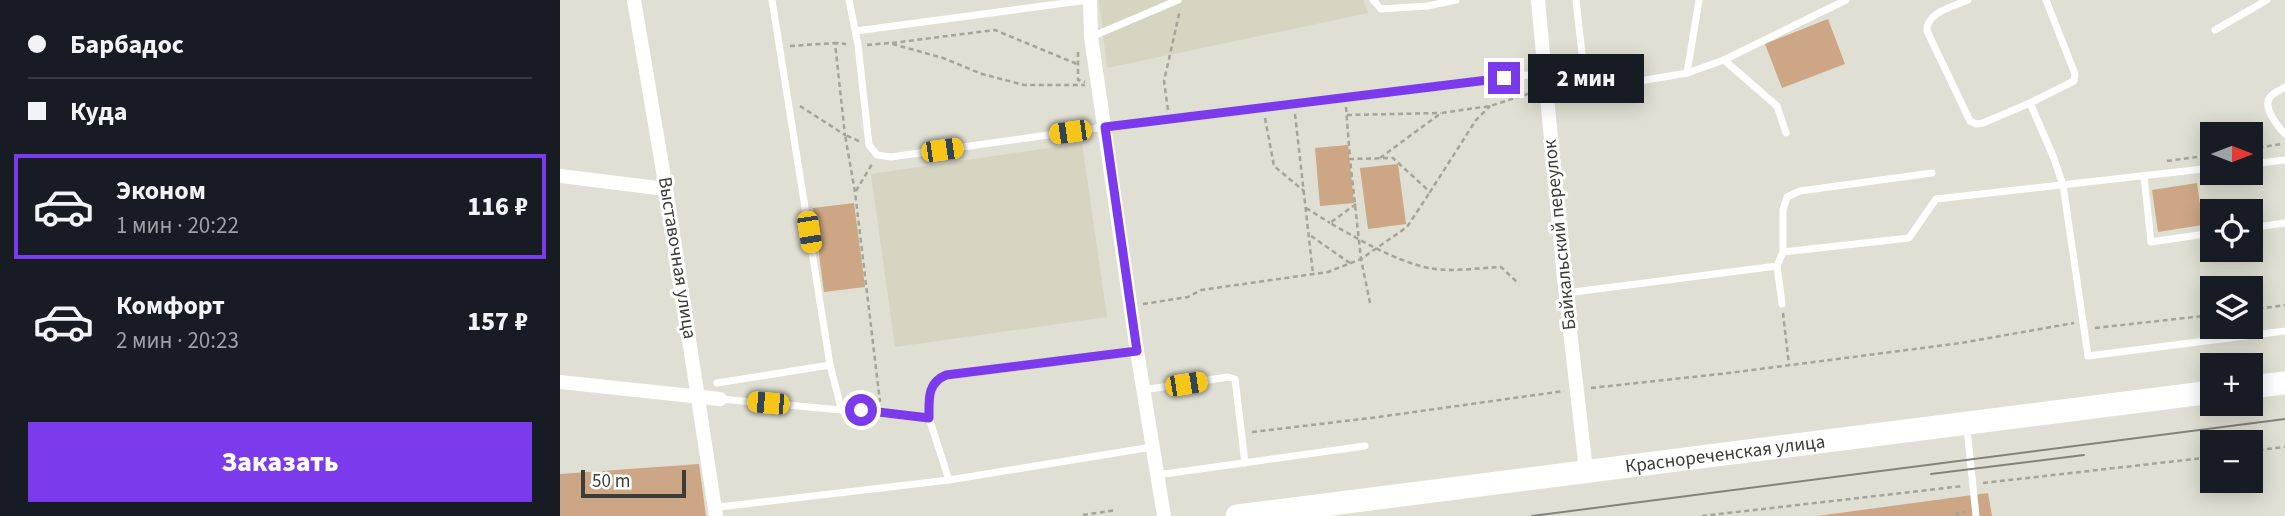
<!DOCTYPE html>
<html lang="ru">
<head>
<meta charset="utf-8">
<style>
	body { margin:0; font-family:"Source Sans 3",sans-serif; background:#242831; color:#f1f3f6; height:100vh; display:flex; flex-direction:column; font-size:26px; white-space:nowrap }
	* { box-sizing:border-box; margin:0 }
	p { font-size:23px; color:#9ea1a6 }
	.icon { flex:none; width:38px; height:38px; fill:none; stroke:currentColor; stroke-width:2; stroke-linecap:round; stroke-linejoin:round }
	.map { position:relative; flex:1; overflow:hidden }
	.drawer { display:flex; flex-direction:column; background:#171b24; width:560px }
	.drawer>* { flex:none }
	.banner { display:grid; align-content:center; height:154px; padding:0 28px; background:#171b24 }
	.needle { width:46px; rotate:90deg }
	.fabs { position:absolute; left:1640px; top:122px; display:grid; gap:14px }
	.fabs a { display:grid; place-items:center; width:63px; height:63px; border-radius:0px; background:#171b24; box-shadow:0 4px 18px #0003; font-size:35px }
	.scale { position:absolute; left:21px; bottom:18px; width:105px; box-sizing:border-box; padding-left:7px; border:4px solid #3c3c38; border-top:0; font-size:19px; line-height:24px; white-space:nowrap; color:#3c3c38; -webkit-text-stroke:5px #fff; paint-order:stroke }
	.end { position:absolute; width:32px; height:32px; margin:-16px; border:9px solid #7c3aed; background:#fff; box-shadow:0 0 0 4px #fff }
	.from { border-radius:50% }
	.bubble { position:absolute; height:49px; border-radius:0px; background:#171b24; box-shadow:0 4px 18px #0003; font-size:23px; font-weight:800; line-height:49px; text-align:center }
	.car { position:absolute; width:21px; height:42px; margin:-21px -10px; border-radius:9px; box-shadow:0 0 5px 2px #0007; background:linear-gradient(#f5c518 24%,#345 0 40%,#f5c518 0 76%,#345 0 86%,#f5c518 0) }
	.banner b { display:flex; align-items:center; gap:24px; height:66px; font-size:26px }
	.banner b+b { border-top:2px solid #363941 }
	.banner i { width:18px; height:18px; background:#f1f3f6 }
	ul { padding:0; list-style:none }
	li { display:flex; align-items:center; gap:21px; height:105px; margin:0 14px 10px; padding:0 14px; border:4px solid transparent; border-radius:0px }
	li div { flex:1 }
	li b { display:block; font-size:26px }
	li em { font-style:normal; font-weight:800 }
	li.active { border-color:#7c3aed }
	li>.icon { width:63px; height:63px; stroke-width:1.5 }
	.button { display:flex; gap:14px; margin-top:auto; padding:14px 28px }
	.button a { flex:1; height:80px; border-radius:0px; background:#7c3aed; color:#fff; font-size:28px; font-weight:800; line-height:80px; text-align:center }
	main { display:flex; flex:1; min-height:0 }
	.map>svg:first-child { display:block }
	.built { fill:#d5d5c2 }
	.green { fill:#cca685 }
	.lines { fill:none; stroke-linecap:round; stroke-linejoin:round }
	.path { stroke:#a4a49b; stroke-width:2.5; stroke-dasharray:5 3.5; stroke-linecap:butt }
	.service { stroke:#fff; stroke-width:7 }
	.minor { stroke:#fff; stroke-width:14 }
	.primary { stroke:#fff; stroke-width:23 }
	.tram { stroke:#83837c; stroke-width:2 }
	.route { stroke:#7c3aed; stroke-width:9 }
	.labels { text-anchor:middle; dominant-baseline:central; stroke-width:6; stroke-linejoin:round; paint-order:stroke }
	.street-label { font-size:19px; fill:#3c3c38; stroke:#fff }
</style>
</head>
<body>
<main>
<section class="drawer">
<div class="banner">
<b><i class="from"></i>Барбадос</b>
<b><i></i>Куда</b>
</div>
<ul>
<li class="active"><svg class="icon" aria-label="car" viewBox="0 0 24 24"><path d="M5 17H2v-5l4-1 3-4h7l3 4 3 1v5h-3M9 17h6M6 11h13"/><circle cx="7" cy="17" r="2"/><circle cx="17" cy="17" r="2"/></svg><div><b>Эконом</b><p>1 мин · 20:22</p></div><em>116 ₽</em></li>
<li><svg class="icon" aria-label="car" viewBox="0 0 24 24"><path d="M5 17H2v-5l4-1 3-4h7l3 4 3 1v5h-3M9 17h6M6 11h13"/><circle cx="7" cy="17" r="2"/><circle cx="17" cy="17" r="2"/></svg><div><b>Комфорт</b><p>2 мин · 20:23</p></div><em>157 ₽</em></li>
</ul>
<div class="button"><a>Заказать</a></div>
</section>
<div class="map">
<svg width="1725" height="516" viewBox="0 0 1725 516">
	<rect width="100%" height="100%" fill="#dfdfd3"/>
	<g class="built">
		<path d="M539,0H803L808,13L547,68Z"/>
		<path d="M522,143L547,317L335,347L311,174Z"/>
	</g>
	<g class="green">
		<path d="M1268,19L1285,64L1222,88L1205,44Z"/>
		<path d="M788,145L794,203L760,206L755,148Z"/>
		<path d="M838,164L846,224L808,229L800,168Z"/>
		<path d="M1637,183L1643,225L1598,232L1592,190Z"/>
		<path d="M294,203L305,287L264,292L253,208Z"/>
		<path d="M139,464L146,516H0V474Z"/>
		<path d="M1428,493L1432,516H1257Z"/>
	</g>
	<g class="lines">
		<g class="path">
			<path d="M332,43L435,30L517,64"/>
			<path d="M307,45L329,43L383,58L422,74L464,85H525"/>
			<path d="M230,46L275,43"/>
			<path d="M518,52V80L525,82"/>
			<path d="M240,106L285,135L275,43L286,44"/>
			<path d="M786,107L790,159"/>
			<path d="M608,110L604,81L620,10"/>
			<path d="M735,114L753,274"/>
			<path d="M787,115L881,113"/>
			<path d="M705,118L714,166L744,191"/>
			<path d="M299,141L285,135L295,192L320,402"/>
			<path d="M1690,149L1722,144"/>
			<path d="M820,158L881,113L930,106L974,92"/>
			<path d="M1607,161L1652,155"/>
			<path d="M296,191L312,164"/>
			<path d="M796,204L770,223C800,240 830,258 864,267C888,273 916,268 941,267L958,283"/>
			<path d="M746,208L770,223"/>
			<path d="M751,236L790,263"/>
			<path d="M810,303L801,259L790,159L833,158L870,192L916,120L930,106"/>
			<path d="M583,304L628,297L641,290L768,272L801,259L847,227L870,192"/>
			<path d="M1690,310L1725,305"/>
			<path d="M1223,313L1229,365"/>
			<path d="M1535,328L1652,315"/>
			<path d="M1031,388L1169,373L1401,343L1514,323"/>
			<path d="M692,432L811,418L1004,391"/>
			<path d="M1690,451L1725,447"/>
			<path d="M1423,483L1652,457"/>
			<path d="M523,515L556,510"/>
			<path d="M1142,516L1403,486"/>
			<path d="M1397,516V513L1405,512"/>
		</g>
		<g class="service">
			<path d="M289,0L298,45L309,145L317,155L331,157L545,127L984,73"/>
			<path d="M813,0L821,9L867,6L896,0"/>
			<path d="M1016,0L1026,90"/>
			<path d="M1408,0C1393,7 1366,12 1367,31L1410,121L1416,124L1423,123L1470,103"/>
			<path d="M1486,0L1515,74L1514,81L1470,103L1493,156L1503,185L1528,356L1725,331"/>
			<path d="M1655,30L1707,0"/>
			<path d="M296,31L528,0"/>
			<path d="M531,37L618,0"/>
			<path d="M1164,60L1217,106L1226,133"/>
			<path d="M1127,73L1139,0"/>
			<path d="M1725,87C1720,90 1713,93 1710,97C1702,107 1718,127 1725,134"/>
			<path d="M986,88L1026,90L1127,73L1164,60L1286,0"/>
			<path d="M1690,164L1725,160"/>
			<path d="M1584,176L1591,242L1652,233"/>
			<path d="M1690,228L1725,223"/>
			<path d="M1223,252V210L1227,197L1240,191L1372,173"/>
			<path d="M1217,266L1222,304"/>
			<path d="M1006,293L1217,266L1223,252L1349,238L1376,199L1652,168"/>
			<path d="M270,365L281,408"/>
			<path d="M157,383L270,365L212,0"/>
			<path d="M583,390L668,377L675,379L685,463"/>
			<path d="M160,399L369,418L389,480L592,447"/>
			<path d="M369,418C369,399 367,383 386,375L577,351"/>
			<path d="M1407,428L1416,516"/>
			<path d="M597,475L805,446"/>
			<path d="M159,507L389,480"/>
		</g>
		<g class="minor">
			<path d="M74,0L106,189L156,516"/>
			<path d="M530,0L531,37L577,351L604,516"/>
			<path d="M978,0L1004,278L1026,470"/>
			<path d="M0,176L106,189"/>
			<path d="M0,382L160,399"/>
		</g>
		<g class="primary">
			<path d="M1690,387L1725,383"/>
			<path id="s1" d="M677,516L1652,392"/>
		</g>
		<g class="tram">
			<path d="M1371,474L1524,455"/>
			<path d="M972,516L1725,419"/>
		</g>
	</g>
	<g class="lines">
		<path class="route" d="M301,410L369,418C369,399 367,383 386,375L577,351L545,127L944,78"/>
	</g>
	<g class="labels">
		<g class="street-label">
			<text transform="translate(1000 235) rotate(-96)">Байкальский переулок</text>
			<text transform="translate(117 258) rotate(81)">Выставочная улица</text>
			<text stroke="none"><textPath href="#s1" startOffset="492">Краснореченская улица</textPath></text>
		</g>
	</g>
</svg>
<div class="fabs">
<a><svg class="needle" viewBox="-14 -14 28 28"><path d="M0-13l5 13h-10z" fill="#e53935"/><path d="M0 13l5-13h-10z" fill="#9ea1a6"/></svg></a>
<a><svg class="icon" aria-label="locate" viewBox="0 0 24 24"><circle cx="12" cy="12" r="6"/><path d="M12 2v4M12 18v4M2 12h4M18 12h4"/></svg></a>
<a><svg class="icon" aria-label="layers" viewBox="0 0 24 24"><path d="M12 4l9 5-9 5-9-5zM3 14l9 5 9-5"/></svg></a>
<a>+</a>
<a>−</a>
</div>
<div class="scale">50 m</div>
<i class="end from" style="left:301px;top:410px"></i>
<i class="end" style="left:944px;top:78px"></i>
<div class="bubble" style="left:968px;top:54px;width:116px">2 мин</div>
<i class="car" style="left:510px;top:132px;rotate:262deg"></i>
<i class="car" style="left:382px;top:150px;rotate:82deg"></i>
<i class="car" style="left:249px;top:232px;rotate:171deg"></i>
<i class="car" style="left:626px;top:384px;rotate:81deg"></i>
<i class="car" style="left:208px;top:403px;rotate:275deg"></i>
</div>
</main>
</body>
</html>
